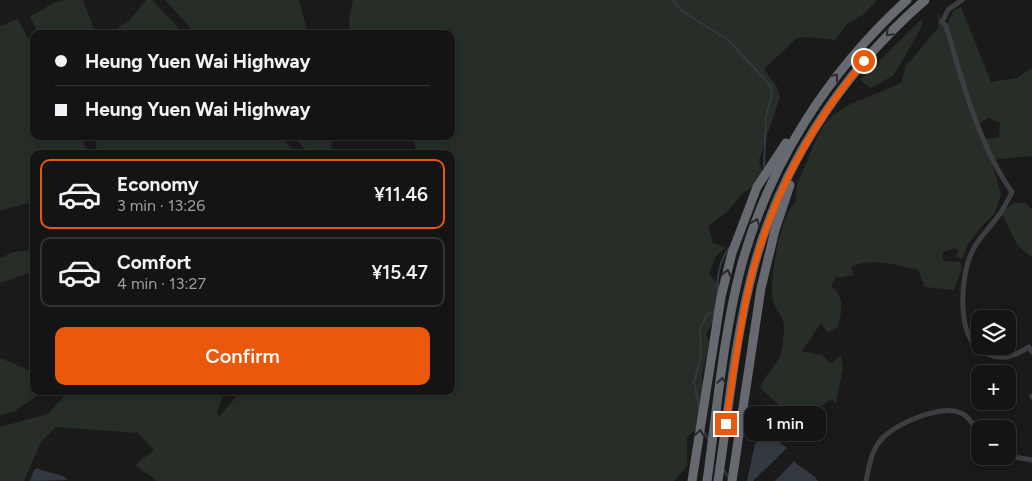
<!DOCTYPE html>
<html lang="en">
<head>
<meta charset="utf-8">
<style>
	body { margin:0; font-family:Figtree,sans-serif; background:#212122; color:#f1f3f6; height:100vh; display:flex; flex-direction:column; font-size:19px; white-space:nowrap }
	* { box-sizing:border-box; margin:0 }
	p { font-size:16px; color:#9d9ea0 }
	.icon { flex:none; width:28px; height:28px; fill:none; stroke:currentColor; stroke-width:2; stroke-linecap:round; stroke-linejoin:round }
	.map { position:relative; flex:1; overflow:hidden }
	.panel { position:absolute; left:30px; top:150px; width:425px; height:245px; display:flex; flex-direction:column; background:#141414; border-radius:10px; box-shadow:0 2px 8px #0003,0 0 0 1px #333334 }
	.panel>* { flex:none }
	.banner { position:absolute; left:30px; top:30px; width:425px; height:110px; border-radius:10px; box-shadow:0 2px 8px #0003,0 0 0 1px #333334; display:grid; align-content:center; height:110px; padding:0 25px; background:#141414 }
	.controls { position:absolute; left:971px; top:310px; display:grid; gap:10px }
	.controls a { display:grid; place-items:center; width:45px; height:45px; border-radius:10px; background:#141414; box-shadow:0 2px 8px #0003,0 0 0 1px #333334; font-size:25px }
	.end { position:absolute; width:22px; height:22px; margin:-11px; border:6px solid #ea580c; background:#fff; box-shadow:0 0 0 2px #fff }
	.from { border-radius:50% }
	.bubble { position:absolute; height:35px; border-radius:10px; background:#141414; box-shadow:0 2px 8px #0003,0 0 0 1px #333334; font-size:16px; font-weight:600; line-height:35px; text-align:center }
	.banner b { display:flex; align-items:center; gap:18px; height:48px; font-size:19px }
	.banner b+b { border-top:1px solid #333334 }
	.banner i { width:12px; height:12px; background:#f1f3f6 }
	ul { padding:9px 0 0; list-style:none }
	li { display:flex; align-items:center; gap:15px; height:70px; margin:0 10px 8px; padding:0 15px; border:2px solid #333334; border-radius:10px }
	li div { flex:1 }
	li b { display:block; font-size:19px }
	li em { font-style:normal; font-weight:600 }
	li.current { border-color:#ea580c }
	li>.icon { width:45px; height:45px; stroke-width:1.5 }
	.action { display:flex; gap:10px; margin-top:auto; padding:10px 25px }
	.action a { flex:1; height:58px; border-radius:10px; background:#ea580c; color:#fff; font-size:20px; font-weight:600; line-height:58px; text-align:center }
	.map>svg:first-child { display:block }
	.green { fill:#262e27; fill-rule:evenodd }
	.water { fill:#333940 }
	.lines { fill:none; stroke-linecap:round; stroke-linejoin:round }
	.stream { stroke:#333940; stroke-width:2 }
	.street { stroke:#3d3d42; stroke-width:5 }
	.highway { stroke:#676971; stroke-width:9 }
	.oneway { stroke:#2a2a2d }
	.route { stroke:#ea580c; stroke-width:6 }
</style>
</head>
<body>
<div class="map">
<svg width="1032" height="481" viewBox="0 0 1032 481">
	<rect width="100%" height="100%" fill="#1a1a1b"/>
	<g class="green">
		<path d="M65,0H83L96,34H39L30,17L53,3Z"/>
		<path d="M146,0H152L184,34H107L129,21Z"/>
		<path d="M165,0H299L308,34H196Z"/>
		<path d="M353,0H877L864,14L847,24L835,40L807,37L797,38L764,69L777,87L780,97L759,160L765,185L761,183L744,192L726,213L708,226L713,243L726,248L716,256L709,274L721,287L713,321L706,335L709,343L702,374L705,428L694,431L687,438V466L674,481H157L135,465L154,450L138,433L56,427L41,442L24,481H0V427L48,414L65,395L56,391H225L217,411L219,417L238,394L253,391H451V154H416L415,145L410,136H451V34H351L349,21Z"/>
		<path d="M961,7L991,82L1016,78L1032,68V156L991,160L1001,194L995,213L980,228L968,244L962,259L956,256L959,250L954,248L943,252V261L960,262L962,268L954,290L925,287L918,270C897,265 871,257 851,267L854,275L835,278L831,286C845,297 842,311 838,327L828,333L821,323L802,351L821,355L831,363L841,356L843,368L836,403L831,399L808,417L793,418L760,388C765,373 779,365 782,349C783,341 785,328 783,321C781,314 775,308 773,301C768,281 781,214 796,201C794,189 801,175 806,164C812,149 818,130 829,119C849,100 879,95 902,82L905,67L938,28V13L944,25L947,40L973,116L946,26L954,10ZM989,118L1000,123L999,137L985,139L978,124Z"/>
		<path d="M924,17L920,30L894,75L871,88L860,80Z"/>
		<path d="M18,19L34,49V136H82L87,154H34V208L28,203L3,210H0V26Z"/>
		<path d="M95,136H280L297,154H97Z"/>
		<path d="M293,136H333L330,154H309Z"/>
		<path d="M1013,203H1025L1032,209V257L1018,246L1001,212Z"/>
		<path d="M34,250V271L0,283V258L13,252Z"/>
		<path d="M0,358L31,371L34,368V391H45L13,412L0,415Z"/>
	</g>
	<g class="water">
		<path d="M770,436L787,448L753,481H747L755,444L762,437Z"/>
		<path d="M794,461C802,470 811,471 818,481H775Z"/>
		<path d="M37,468C47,474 60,472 68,480L30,481L34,470Z"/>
	</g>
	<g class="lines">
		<g class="stream">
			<path d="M673,0L683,12L727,39L770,85L772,94L766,116L764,168"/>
			<path d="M718,294C716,278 720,259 730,247"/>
			<path d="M699,408L694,382L701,356L700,329L707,315L715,311"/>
			<path d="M703,430L709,441"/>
			<path d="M724,470L729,479"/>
		</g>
		<g class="street">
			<path d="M962,0L948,10L942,22L946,26C962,80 979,146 1012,192C1008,200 1004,208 999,215C990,228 978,238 972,252C960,276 956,339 983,352C1002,361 1011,358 1029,347L1032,352"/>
			<path d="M1032,397V396"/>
			<path d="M1008,456L1032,460"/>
			<path d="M866,481C869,467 871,452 880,441C893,424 941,404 961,413C970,417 975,428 980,437"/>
		</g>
		<g class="highway">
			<path d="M692,481L721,297L732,253L757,187L786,143"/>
			<path d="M707,481C717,410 723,336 741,267C769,164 828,72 907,0"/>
			<path d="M718,481C728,415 734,347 750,282C776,172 840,74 925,0"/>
			<path d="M732,481L761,288L775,230L790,185"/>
		</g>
	</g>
	<defs><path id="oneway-chevron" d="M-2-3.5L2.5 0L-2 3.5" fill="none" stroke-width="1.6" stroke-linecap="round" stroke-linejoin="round" transform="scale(1.25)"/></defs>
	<g class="oneway">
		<use href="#oneway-chevron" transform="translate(889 33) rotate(135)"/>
		<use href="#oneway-chevron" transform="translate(835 77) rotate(-53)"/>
		<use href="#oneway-chevron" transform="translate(756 222) rotate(-70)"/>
		<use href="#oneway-chevron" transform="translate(727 273) rotate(-76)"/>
		<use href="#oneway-chevron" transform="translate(722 381) rotate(-82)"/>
		<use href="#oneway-chevron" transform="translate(700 433) rotate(-81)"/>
	</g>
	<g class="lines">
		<path class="route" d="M726,424C733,377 739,329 750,282C770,200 810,126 864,61"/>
	</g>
</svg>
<div class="controls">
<a><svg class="icon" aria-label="layers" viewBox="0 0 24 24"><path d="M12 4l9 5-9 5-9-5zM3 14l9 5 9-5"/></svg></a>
<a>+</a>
<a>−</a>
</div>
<i class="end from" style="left:864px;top:61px"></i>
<i class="end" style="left:726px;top:424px"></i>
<div class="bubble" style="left:744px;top:406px;width:82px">1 min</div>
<div class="banner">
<b><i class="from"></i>Heung Yuen Wai Highway</b>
<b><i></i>Heung Yuen Wai Highway</b>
</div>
<section class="panel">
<ul>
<li class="current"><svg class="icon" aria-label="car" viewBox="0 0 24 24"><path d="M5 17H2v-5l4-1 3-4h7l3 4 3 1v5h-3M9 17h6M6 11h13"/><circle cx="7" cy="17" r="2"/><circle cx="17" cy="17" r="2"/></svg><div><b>Economy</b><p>3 min · 13:26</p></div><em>¥11.46</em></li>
<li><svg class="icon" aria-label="car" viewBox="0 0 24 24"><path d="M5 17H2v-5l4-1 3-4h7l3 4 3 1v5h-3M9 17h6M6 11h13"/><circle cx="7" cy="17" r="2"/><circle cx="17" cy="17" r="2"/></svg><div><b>Comfort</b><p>4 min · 13:27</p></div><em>¥15.47</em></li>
</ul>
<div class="action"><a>Confirm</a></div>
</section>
</div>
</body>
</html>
